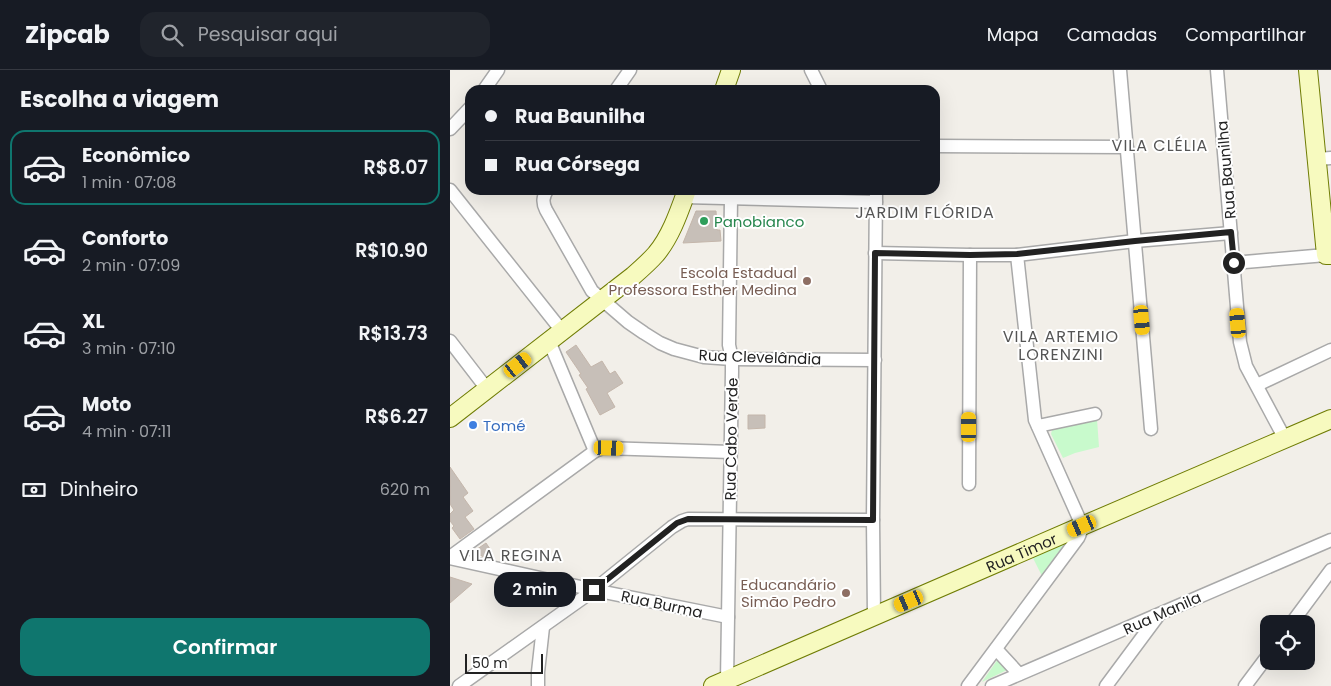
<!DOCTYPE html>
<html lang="pt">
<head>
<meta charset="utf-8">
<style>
	body { margin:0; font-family:Poppins,sans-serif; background:#20242c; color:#f1f3f6; height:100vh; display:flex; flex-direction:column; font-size:19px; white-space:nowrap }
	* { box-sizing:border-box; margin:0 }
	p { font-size:16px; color:#9ea1a6 }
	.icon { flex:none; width:28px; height:28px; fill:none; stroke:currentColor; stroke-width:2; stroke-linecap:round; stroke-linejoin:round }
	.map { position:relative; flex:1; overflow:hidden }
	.panel { display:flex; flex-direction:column; background:#171b24; width:450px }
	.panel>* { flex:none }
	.top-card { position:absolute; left:15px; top:15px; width:475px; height:110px; border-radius:15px; box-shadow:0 5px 20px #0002; display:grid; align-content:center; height:110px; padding:0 20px; background:#171b24 }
	.buttons { position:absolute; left:810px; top:545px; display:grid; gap:10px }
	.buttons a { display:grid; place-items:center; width:55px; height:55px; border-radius:10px; background:#171b24; box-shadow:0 5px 20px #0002; font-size:25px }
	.scale { position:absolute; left:15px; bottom:12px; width:78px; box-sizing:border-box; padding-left:5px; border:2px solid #222; border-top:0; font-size:14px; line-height:18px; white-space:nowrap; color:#222; -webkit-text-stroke:4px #fff; paint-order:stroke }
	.end { position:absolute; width:22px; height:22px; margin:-11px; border:6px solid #222; background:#fff; box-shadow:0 0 0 2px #fff }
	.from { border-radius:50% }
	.bubble { position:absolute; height:35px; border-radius:15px; background:#171b24; box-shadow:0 5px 20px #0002; font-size:16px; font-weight:600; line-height:35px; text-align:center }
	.car { position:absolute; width:15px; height:30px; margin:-15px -8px; border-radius:6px; box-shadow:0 0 4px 1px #0007; background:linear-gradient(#f5c518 24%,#345 0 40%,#f5c518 0 76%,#345 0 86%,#f5c518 0) }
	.top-card b { display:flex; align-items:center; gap:18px; height:48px; font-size:19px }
	.top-card b+b { border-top:1px solid #363941 }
	.top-card i { width:12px; height:12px; background:#f1f3f6 }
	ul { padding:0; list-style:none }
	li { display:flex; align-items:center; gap:15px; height:75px; margin:0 10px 8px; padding:0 10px; border:2px solid transparent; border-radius:15px }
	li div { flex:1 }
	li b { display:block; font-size:19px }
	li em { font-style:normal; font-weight:600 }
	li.on { border-color:#0f766e }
	li>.icon { width:45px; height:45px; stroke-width:1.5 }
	h2 { padding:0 20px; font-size:22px; line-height:60px }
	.pay { display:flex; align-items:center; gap:12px; height:55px; padding:0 20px; font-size:19px }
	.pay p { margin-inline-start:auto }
	.button { display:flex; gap:10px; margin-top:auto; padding:10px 20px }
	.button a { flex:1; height:58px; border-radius:15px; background:#0f766e; color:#fff; font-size:20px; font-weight:600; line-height:58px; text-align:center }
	header { display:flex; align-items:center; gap:30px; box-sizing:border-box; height:70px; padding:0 25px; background:#171b24; border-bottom:1px solid #363941 }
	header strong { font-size:24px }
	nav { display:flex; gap:28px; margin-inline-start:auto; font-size:18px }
	.search { width:350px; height:45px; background:#20242c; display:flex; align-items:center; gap:12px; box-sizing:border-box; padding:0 18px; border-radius:15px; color:#9ea1a6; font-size:19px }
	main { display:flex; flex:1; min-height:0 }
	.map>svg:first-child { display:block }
	.park { fill:#c8facc }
	.building { fill:#c7bfb8; stroke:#c4b6ab }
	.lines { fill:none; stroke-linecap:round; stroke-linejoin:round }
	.street-casing { stroke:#a9a9a9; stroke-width:15 }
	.secondary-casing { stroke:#707d05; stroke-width:20 }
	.street { stroke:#fff; stroke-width:12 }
	.secondary { stroke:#f7fabf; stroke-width:18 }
	.route { stroke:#222; stroke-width:6 }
	.leisure-dot { fill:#2e9e5b; stroke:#fff; stroke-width:2 }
	.education-dot { fill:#8d6e63; stroke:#fff; stroke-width:2 }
	.shop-dot { fill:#3f7fe0; stroke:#fff; stroke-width:2 }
	.labels { text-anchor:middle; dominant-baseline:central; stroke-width:4; stroke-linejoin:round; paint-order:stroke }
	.street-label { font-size:15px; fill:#222; stroke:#fff }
	.leisure-label { font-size:15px; fill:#27864d; stroke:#fff; text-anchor:start }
	.education-label { font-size:15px; fill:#785e54; stroke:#fff; text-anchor:end }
	.shop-label { font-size:15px; fill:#366cbe; stroke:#fff; text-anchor:start }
	.neighbourhood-label { font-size:16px; letter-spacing:1px; fill:#555; stroke:#fff }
</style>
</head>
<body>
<header>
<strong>Zipcab</strong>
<div class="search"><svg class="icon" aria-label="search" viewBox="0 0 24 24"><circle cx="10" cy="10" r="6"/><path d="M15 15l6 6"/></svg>Pesquisar aqui</div>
<nav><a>Mapa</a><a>Camadas</a><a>Compartilhar</a></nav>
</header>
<main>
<section class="panel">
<h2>Escolha a viagem</h2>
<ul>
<li class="on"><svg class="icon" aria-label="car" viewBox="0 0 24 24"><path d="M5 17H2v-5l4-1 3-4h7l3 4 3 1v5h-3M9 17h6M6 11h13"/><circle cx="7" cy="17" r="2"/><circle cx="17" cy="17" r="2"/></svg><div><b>Econômico</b><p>1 min · 07:08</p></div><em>R$8.07</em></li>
<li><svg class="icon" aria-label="car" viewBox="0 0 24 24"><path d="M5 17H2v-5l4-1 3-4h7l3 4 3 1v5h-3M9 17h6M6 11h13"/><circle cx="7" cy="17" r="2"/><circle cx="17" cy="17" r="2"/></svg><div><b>Conforto</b><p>2 min · 07:09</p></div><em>R$10.90</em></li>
<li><svg class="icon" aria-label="car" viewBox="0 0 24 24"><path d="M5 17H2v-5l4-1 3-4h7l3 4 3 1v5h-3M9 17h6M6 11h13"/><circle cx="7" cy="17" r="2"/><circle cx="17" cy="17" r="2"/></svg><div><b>XL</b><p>3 min · 07:10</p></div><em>R$13.73</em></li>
<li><svg class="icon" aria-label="car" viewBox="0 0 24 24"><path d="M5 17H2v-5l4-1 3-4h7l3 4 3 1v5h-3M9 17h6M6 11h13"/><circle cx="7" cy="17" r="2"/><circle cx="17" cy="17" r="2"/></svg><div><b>Moto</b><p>4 min · 07:11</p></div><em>R$6.27</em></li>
</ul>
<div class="pay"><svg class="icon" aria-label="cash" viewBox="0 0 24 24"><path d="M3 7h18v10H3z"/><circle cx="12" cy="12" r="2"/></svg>Dinheiro<p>620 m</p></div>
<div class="button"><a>Confirmar</a></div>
</section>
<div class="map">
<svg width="881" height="616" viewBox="0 0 881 616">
	<rect width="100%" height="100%" fill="#f2efe9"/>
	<g class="park">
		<path d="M647,349L649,377L625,383L613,388L601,364L602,360Z"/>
		<path d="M616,471V473L592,506L581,484Z"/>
		<path d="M548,589L557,600L532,612Z"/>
	</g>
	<g class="building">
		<path d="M246,141H266L267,160H270L271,171L233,173Z"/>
		<path d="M126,275L141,297L152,291L160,304L165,301L173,313L157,323L165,337L150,345L136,319L138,318L129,305L131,304L116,282Z"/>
		<path d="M298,345H315V358L298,359Z"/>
		<path d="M0,397L18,423L13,427L23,441L15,447L24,459L10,469L2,458L4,456L0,451V444L4,440L0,434Z"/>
		<path d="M36,473L42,482L34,487L23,482Z"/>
		<path d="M0,507L22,514L0,533Z"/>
	</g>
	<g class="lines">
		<g class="street-casing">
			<g id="street">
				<path d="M361,0L371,20"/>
				<path d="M670,0L701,359"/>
				<path d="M767,0L790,272L796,296L835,369"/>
				<path d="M34,20L48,0"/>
				<path d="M166,20L180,0"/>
				<path d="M0,59L20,38"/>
				<path d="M485,76L677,77"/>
				<path d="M867,89L881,88"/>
				<path d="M0,120L112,261"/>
				<path d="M97,120C93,127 92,132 96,140L142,221L178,252L194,263L210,273L224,279L254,287L282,289L425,290"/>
				<path d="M234,127L426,132"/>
				<path d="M425,183L520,185H567L685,171L781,163"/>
				<path d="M783,193L876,185"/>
				<path d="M0,271L37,319"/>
				<path d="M99,271L145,381"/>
				<path d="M807,315L881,280"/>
				<path d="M588,356L645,344"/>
				<path d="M519,414L520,185"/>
				<path d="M0,487L145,381L153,378L281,382"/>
				<path d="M0,488L144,520L278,547"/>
				<path d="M424,546L423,450L426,120"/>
				<path d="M841,554L881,500"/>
				<path d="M546,579L569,604"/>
				<path d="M277,610L282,301V289L279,275L281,128"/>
				<path d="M9,616L144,520L222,457L232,451L238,449L423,450"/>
				<path d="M88,616V602L93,557"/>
				<path d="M518,616L628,468C633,459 631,453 627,444L585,350L567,185"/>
				<path d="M542,616L881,470"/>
				<path d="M656,616L708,546"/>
				<path d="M795,616L819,584"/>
			</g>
		</g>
		<g class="secondary-casing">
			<g id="secondary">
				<path d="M858,0L876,185H881"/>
				<path d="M274,20L281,0"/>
				<path d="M0,348L183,206C191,199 199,192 206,184C221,166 229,142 237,120"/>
				<path id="s1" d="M263,616L632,456L881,349"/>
			</g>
		</g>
		<use href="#street" class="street"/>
		<use href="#secondary" class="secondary"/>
	</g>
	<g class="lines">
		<path class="route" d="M144,520L227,453L238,449L423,450L425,183L520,185L567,184L685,171L781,162L784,193"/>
	</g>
	<circle class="leisure-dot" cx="254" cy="151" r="5"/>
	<g class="education-dot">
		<circle cx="357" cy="211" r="5"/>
		<circle cx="396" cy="523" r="5"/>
	</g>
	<circle class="shop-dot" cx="23" cy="355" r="5"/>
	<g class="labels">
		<g class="street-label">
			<text transform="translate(776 100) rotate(-95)">Rua Baunilha</text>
			<text transform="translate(310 287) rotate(2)">Rua Clevelândia</text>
			<text transform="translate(281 369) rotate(-89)">Rua Cabo Verde</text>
			<text stroke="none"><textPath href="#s1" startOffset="336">Rua Timor</textPath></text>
			<text transform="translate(212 534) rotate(12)">Rua Burma</text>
			<text transform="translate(712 543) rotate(-24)">Rua Manila</text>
		</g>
		<g class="leisure-label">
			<text x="264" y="151">Panobianco</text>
		</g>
		<g class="education-label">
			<text x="347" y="202">Escola Estadual<tspan x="347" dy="17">Professora Esther Medina</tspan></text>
			<text x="386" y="514">Educandário<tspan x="386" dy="17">Simão Pedro</tspan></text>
		</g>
		<g class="shop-label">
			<text x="33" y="355">Tomé</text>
		</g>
		<g class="neighbourhood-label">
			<text x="710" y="75">VILA CLÉLIA</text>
			<text x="475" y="142">JARDIM FLÓRIDA</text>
			<text x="611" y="266">VILA ARTEMIO<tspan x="611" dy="18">LORENZINI</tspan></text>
			<text x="61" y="485">VILA REGINA</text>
		</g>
	</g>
</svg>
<div class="buttons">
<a><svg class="icon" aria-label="locate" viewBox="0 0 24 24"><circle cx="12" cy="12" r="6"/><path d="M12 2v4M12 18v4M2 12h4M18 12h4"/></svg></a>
</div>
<div class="scale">50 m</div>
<i class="end from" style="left:784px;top:193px"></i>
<i class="end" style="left:144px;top:520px"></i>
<div class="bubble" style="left:44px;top:502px;width:82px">2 min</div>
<i class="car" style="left:692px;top:250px;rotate:175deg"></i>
<i class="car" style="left:788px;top:253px;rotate:355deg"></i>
<i class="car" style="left:68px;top:295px;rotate:52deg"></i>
<i class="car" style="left:519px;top:357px;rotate:0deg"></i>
<i class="car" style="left:159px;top:378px;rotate:92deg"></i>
<i class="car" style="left:632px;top:456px;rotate:247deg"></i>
<i class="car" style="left:459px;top:531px;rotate:247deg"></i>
<div class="top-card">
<b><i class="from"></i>Rua Baunilha</b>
<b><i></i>Rua Córsega</b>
</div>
</div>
</main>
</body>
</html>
